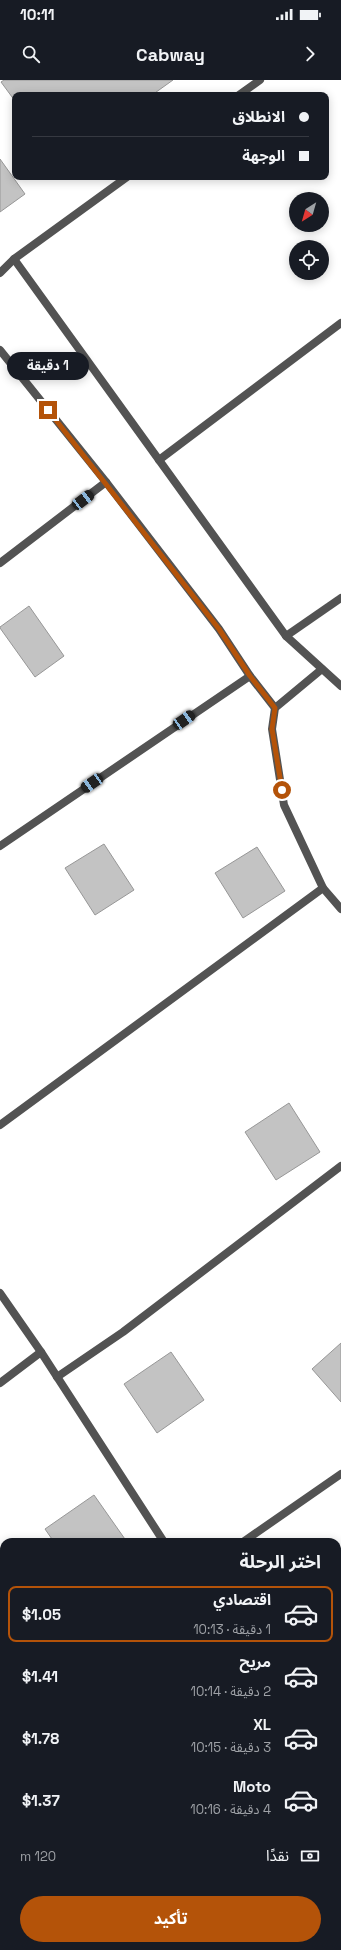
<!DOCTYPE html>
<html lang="ar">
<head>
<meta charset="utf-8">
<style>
	body { margin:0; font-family:"Space Grotesk","Noto Sans Arabic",sans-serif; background:#242831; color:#f1f3f6; direction:rtl; height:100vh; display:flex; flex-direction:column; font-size:15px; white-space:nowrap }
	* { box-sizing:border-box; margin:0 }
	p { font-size:13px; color:#9ea1a6 }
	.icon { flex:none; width:22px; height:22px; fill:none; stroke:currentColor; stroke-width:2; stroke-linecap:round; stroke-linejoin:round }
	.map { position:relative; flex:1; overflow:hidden; direction:ltr }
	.side { position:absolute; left:0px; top:1458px; width:341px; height:412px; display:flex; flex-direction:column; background:#171b24; border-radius:12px 12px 0 0; box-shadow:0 2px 10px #0003; direction:rtl }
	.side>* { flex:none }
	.banner { position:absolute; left:12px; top:12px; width:317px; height:88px; border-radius:8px; box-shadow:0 2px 10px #0003; direction:rtl; display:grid; align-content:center; height:88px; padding:0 20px; background:#171b24 }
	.needle { width:26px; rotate:217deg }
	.tools { position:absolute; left:289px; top:112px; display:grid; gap:8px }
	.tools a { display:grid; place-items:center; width:40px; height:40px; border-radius:50%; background:#171b24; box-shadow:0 2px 10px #0003; font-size:20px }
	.end { position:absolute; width:18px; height:18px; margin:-9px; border:5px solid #b45309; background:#fff; box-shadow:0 0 0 2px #fff }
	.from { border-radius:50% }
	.bubble { position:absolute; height:28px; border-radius:14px; background:#171b24; box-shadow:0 2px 10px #0003; font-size:13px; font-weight:700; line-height:28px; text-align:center; direction:rtl }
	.car { position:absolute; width:12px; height:24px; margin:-12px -6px; border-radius:5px; box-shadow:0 0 3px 1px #0007; background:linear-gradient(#222 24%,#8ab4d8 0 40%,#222 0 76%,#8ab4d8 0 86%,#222 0) }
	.banner b { display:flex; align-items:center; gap:14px; height:38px; font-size:15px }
	.banner b+b { border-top:1px solid #363941 }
	.banner i { width:10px; height:10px; background:#f1f3f6 }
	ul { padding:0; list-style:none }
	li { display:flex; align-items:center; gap:12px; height:56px; margin:0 8px 6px; padding:0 12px; border:2px solid transparent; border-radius:8px }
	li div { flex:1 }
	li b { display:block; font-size:15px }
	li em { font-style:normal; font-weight:700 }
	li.selected { border-color:#b45309 }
	li>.icon { width:36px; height:36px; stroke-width:1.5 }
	h2 { padding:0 20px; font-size:18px; line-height:48px }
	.pay { display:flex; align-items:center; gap:10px; height:44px; padding:0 20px; font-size:15px }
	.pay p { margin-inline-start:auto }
	.button { display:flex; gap:8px; margin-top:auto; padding:8px 20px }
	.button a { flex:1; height:46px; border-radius:24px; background:#b45309; color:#fff; font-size:16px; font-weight:700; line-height:46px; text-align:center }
	.status { display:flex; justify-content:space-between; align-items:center; height:28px; padding:0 20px; background:#171b24; direction:ltr }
	.status svg { height:11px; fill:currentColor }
	header { display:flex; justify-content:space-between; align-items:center; height:52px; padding:0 20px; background:#171b24; font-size:18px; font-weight:700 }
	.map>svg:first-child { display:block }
	.building { fill:#c3c3c3; stroke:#979797 }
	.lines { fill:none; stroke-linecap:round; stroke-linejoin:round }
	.minor { stroke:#535353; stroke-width:8 }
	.route { stroke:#b45309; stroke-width:5 }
</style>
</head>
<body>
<div class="status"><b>10:11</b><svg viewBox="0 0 49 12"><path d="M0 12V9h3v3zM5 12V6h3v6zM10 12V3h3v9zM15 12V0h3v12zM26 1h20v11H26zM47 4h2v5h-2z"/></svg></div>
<header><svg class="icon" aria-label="forward" viewBox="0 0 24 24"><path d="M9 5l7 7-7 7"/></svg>Cabway<svg class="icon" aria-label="search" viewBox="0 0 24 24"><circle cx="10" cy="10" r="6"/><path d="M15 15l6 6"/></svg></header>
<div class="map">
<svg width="341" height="1870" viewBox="0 0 341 1870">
	<rect width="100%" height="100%" fill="#fff"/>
	<g class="building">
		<path d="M4,0H173L152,15H15V21L1,2Z"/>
		<path d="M0,79L25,114L0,132Z"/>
		<path d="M29,526L64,576L35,597L0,548V547Z"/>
		<path d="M104,764L134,810L95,835L65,788Z"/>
		<path d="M257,767L285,811L243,838L215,793Z"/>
		<path d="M289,1023L320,1072L276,1100L245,1052Z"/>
		<path d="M341,1263V1322L312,1289Z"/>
		<path d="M171,1272L204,1320L157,1353L124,1304Z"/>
		<path d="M94,1415L127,1462H54L45,1449Z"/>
	</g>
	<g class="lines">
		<g class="minor">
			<path d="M239,15L260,0"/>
			<path d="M14,179L286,556L341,606"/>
			<path d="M0,193L14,179L127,97"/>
			<path d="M0,270L106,402L219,549L250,596L275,628"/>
			<path d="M159,380L341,243"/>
			<path d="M0,483L106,402"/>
			<path d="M286,556L341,518"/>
			<path d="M322,589L275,628L272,649L284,725L323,808L341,829"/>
			<path d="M0,766L250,596"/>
			<path d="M0,1045L323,808"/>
			<path d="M0,1213L41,1272"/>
			<path d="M57,1297L123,1252L341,1086"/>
			<path d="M0,1303L41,1272L164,1462"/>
			<path d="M243,1462L341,1394"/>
			<path d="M225,1866V1870"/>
			<path d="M65,1870L66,1866"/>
		</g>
	</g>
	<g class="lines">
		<path class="route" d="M48,330L219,549L250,596L275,628L272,649L282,710"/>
	</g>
</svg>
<div class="tools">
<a><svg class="needle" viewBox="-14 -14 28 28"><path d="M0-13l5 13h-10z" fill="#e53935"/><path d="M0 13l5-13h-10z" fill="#9ea1a6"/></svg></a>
<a><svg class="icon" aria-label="locate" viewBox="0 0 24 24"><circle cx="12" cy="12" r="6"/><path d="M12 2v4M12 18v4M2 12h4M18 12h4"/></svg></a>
</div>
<i class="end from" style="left:282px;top:710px"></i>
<i class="end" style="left:48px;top:330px"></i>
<div class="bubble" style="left:7px;top:272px;width:82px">1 دقيقة</div>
<i class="car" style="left:83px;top:420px;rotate:53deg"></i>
<i class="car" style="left:184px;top:640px;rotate:56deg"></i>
<i class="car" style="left:92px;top:703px;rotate:236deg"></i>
<div class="banner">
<b><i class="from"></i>الانطلاق</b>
<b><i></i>الوجهة</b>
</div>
<section class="side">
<h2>اختر الرحلة</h2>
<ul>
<li class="selected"><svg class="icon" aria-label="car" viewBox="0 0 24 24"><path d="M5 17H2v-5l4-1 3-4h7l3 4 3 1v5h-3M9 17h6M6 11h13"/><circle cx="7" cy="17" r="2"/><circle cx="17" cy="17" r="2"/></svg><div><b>اقتصادي</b><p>1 دقيقة · 10:13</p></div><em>$1.05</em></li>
<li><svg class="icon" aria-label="car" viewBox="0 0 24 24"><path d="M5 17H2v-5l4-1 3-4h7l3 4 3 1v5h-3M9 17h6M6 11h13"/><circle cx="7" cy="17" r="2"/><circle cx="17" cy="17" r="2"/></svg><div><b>مريح</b><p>2 دقيقة · 10:14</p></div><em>$1.41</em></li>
<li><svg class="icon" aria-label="car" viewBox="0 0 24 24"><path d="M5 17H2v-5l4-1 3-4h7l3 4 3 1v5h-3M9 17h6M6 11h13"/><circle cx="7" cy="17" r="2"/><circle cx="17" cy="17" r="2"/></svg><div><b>XL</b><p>3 دقيقة · 10:15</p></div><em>$1.78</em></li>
<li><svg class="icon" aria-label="car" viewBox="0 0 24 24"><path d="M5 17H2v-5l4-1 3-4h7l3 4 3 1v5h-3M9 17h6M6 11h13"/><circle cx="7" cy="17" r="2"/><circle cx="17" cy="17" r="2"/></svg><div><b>Moto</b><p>4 دقيقة · 10:16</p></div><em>$1.37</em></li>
</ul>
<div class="pay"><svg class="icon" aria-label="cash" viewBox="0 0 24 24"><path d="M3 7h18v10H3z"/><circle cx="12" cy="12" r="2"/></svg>نقدًا<p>120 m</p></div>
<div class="button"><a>تأكيد</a></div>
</section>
</div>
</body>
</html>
